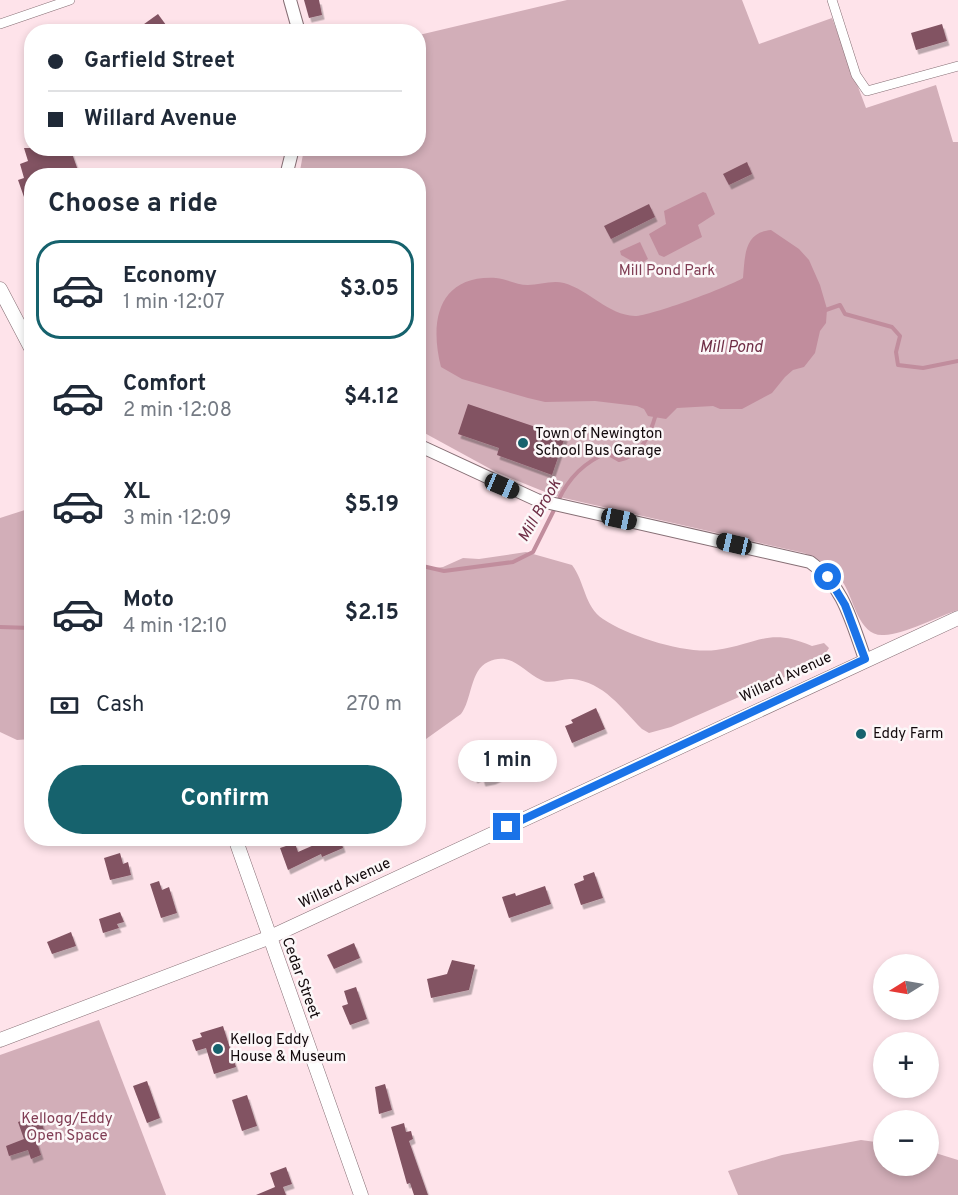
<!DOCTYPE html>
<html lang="en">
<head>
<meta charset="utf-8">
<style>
	body { margin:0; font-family:Overpass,sans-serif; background:#f6f6f7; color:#1f2937; height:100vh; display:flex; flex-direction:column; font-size:22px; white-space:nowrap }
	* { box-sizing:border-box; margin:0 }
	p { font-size:20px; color:#747a83 }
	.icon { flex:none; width:33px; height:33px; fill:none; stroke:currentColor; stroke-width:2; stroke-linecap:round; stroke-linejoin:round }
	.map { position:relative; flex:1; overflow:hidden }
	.panel { position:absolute; left:24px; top:168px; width:402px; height:678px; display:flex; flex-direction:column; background:#fff; border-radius:24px; box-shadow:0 3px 9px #0003 }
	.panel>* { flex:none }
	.top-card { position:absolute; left:24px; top:24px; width:402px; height:132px; border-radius:24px; box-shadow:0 3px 9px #0003; display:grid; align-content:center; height:132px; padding:0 24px; background:#fff }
	.needle { width:39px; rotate:259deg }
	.fabs { position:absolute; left:873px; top:954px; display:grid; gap:12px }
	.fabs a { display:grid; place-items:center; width:66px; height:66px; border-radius:50%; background:#fff; box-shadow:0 3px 9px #0003; font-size:30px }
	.end { position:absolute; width:27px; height:27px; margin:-14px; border:8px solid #1a73e8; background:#fff; box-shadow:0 0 0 3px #fff }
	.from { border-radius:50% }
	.bubble { position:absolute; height:42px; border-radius:21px; background:#fff; box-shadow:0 3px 9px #0003; font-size:20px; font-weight:700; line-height:42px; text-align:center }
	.car { position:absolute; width:18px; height:36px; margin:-18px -9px; border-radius:8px; box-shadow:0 0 4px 2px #0007; background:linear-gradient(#222 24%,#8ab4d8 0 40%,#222 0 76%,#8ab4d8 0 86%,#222 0) }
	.top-card b { display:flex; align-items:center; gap:21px; height:57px; font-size:22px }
	.top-card b+b { border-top:2px solid #e0e1e3 }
	.top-card i { width:15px; height:15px; background:#1f2937 }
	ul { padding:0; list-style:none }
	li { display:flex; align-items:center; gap:18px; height:99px; margin:0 12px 9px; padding:0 12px; border:3px solid transparent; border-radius:24px }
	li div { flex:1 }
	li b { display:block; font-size:22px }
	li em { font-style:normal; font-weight:700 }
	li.selected { border-color:#16626d }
	li>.icon { width:54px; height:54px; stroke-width:1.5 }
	h2 { padding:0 24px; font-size:27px; line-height:72px }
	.pay { display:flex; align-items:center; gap:15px; height:66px; padding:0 24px; font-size:22px }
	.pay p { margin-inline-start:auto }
	.button { display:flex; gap:12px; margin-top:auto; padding:12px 24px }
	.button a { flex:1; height:69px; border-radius:36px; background:#16626d; color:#fff; font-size:24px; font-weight:700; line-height:69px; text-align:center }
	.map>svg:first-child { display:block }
	.green { fill:#d2aeb8 }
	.water { fill:#c18d9d }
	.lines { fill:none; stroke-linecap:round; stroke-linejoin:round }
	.stream { stroke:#c18d9d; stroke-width:4 }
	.building { fill:#825362; filter:url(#shadow) }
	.minor-casing { stroke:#866f75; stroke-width:10 }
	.tertiary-casing { stroke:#866f75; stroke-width:14 }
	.secondary-casing { stroke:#866f75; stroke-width:15 }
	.minor { stroke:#fff; stroke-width:9 }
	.tertiary { stroke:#fff; stroke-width:12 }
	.secondary { stroke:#fff; stroke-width:14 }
	.route { stroke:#1a73e8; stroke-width:8 }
	.poi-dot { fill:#16626d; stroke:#fcf7f8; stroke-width:2 }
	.labels { text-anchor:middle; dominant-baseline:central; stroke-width:5; stroke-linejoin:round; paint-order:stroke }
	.park-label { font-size:15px; fill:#803d54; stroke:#fcf7f8 }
	.poi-label { font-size:15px; fill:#12090c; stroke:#fcf7f8; text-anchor:start }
	.street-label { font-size:15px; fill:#12090c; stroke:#fcf7f8 }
	.water-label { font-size:16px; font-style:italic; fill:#6f2e46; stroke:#fcf7f8 }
</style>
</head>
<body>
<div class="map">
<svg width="958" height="1195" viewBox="0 0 958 1195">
	<defs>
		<filter id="shadow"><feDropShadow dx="2.5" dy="4.5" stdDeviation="0" flood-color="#0004"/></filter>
	</defs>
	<rect width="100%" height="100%" fill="#fee3ea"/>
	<g class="green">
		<path d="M567,0H742L759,44L832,18L866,108L936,85L953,142H958V610C937,617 905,634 884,635C859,637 854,600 844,584C835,569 820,559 804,553L555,496L496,472L419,430L418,176H299L304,149L418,148L419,35Z"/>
		<path d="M31,508V739L17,740L0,732V518Z"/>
		<path d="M526,552L572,565C585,582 584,606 603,619C630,637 685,654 716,650C759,644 768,627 812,646L824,643L829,648L821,661L671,727L649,733L642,729C622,709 604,682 572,679C562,678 551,685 541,680C522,671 511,651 488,662C470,670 472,700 461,714L419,744V570L443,567L463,558L479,559Z"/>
		<path d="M99,1020L166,1195H0V1055Z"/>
		<path d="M861,1140L883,1143L884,1166H928L929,1151L958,1160V1195H738L728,1171L782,1155Z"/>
	</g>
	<g class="water">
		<path d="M703,192L706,193L715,214L698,225L702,237L664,257L659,255L649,234L666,224L664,211Z"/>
		<path d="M771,230L799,249L809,260L820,285L827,309L826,323L820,331L815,353L804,367L793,370L785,377L772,393L742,409H720L713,406L677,408L666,419L648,416L644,409L637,406L595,401L545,402L528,398L462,379L441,367C429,320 439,275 496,278C507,279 517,285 528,285C539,285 552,280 564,283C589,290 608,315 635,316C651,316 728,287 743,278C745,256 744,232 771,230Z"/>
		<path d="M640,242L648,259L639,265L621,255L620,251Z"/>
	</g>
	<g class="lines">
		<g class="stream">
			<path d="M823,311L840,305L845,314L892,327L900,336L896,352L898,365L923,368L958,361"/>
			<path d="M558,501C568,479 584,462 607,453L619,460C642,455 650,435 656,414"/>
			<path d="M418,565L444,571L513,562L533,552L555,508"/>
			<path d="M0,627L32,628"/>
		</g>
	</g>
	<g class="building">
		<path d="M304,0H319L322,15L309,18Z"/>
		<path d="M158,14L166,25L157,32H133Z"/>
		<path d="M942,24L947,41L916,50L911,33Z"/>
		<path d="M24,148H70L80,176H32L30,214L18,180L24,178L20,164L28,161Z"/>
		<path d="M747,162L752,174L729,185L723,174Z"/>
		<path d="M649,204L655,217L611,239L604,226Z"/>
		<path d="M468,404L565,437L552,475L497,455L499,448L458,434Z"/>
		<path d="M596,708L605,729L572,743L565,726L573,723L571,720Z"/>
		<path d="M530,744L537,759L493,780L483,782L481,776L475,779L470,768L480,763L482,767Z"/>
		<path d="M330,838H340L343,848L322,857L321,854L288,870L280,848L295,843L298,852Z"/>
		<path d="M120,853L123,864L128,862L131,875L110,880L104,858Z"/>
		<path d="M594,872L603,898L581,905L574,884L584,880L583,876Z"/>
		<path d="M159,881L162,890L169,887L177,913L161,918L150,884Z"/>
		<path d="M545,886L551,904L509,918L502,897L515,893L516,896Z"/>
		<path d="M120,912L124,922L117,924L119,928L103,933L99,919Z"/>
		<path d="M71,932L76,946L52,954L47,942Z"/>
		<path d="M354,943L360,958L334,969L327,955Z"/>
		<path d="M452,960L475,965L469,990L431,998L427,979L447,974Z"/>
		<path d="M356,987L367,1019L350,1025L342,1006L348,1004L344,991Z"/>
		<path d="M223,1026L236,1067L214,1074L206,1048L196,1051L192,1040L202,1037L200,1033Z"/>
		<path d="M147,1081L160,1118L147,1123L133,1086Z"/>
		<path d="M385,1084L392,1110L379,1114L375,1087Z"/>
		<path d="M247,1095L257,1126L242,1131L232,1100Z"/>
		<path d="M39,1115L45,1133L35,1136L41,1155L31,1159L28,1150L9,1156L6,1146L24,1139L18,1122Z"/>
		<path d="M404,1123L406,1132L411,1131L413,1139L409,1141L428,1195H414L410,1183L407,1184L391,1127Z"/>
		<path d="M286,1167L292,1184L283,1187L286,1195H256L275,1187L270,1173Z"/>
	</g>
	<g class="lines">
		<g class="minor-casing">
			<g id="minor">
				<path d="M832,0L856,75L867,91L958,66"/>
				<path d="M0,24L70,0"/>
			</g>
		</g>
		<g class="tertiary-casing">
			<g id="tertiary">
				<path d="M290,0L299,32"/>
				<path d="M286,176L293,148"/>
				<path d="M418,445L537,500L810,562C843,584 852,623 865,659"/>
			</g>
		</g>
		<g class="secondary-casing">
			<g id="secondary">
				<path d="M0,289L32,350"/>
				<path d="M235,838L361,1195"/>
				<path d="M0,1040L268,938L958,618"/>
			</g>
		</g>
		<use href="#minor" class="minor"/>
		<use href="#tertiary" class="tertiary"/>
		<use href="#secondary" class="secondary"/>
	</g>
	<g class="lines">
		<path class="route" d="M507,827L865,659L845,605L828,577"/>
	</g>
	<g class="poi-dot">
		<circle cx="523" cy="443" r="6"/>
		<circle cx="861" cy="734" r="6"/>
		<circle cx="218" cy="1049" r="6"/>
	</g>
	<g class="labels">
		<g class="park-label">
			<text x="667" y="271">Mill Pond Park</text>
			<text x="67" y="1119">Kellogg/Eddy<tspan x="67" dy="17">Open Space</tspan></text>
		</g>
		<g class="poi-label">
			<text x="535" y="434">Town of Newington<tspan x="535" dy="17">School Bus Garage</tspan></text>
			<text x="873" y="734">Eddy Farm</text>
			<text x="230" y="1040">Kellog Eddy<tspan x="230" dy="17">House &amp; Museum</tspan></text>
		</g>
		<g class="street-label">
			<text transform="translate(786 678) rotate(-25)">Willard Avenue</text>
			<text transform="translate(345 884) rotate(-25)">Willard Avenue</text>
			<text transform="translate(300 978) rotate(70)">Cedar Street</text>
		</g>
		<g class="water-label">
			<text x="731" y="348">Mill Pond</text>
			<text transform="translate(540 511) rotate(-60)">Mill Brook</text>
		</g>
	</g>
</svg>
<div class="fabs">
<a><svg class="needle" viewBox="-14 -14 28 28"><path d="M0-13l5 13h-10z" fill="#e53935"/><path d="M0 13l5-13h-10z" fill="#747a83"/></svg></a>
<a>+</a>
<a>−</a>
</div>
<i class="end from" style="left:828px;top:577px"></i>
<i class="end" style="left:507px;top:827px"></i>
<div class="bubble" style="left:458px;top:740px;width:99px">1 min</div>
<i class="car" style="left:502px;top:486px;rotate:113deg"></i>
<i class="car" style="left:619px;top:519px;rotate:102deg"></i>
<i class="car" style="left:734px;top:544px;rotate:283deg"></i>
<div class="top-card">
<b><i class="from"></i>Garfield Street</b>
<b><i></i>Willard Avenue</b>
</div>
<section class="panel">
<h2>Choose a ride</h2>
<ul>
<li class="selected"><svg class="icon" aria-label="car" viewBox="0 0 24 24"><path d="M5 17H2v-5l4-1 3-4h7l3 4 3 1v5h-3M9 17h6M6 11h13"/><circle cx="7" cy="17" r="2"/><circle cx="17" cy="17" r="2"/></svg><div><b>Economy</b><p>1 min · 12:07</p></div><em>$3.05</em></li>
<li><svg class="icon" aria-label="car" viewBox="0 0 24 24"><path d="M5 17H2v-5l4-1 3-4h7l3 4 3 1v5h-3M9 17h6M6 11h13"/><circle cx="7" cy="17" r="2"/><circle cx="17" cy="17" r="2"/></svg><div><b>Comfort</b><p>2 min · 12:08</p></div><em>$4.12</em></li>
<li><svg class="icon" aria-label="car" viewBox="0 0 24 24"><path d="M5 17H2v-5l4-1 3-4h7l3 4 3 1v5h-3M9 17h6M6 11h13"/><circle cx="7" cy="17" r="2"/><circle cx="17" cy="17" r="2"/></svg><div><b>XL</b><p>3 min · 12:09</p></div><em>$5.19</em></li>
<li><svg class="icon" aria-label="car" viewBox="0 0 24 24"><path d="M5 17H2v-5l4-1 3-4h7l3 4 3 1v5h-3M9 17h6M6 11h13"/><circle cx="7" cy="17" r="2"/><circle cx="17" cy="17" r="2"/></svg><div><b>Moto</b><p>4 min · 12:10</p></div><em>$2.15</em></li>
</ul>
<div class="pay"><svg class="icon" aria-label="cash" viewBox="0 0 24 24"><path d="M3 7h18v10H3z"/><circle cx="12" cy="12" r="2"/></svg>Cash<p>270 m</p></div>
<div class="button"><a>Confirm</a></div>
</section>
</div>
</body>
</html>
